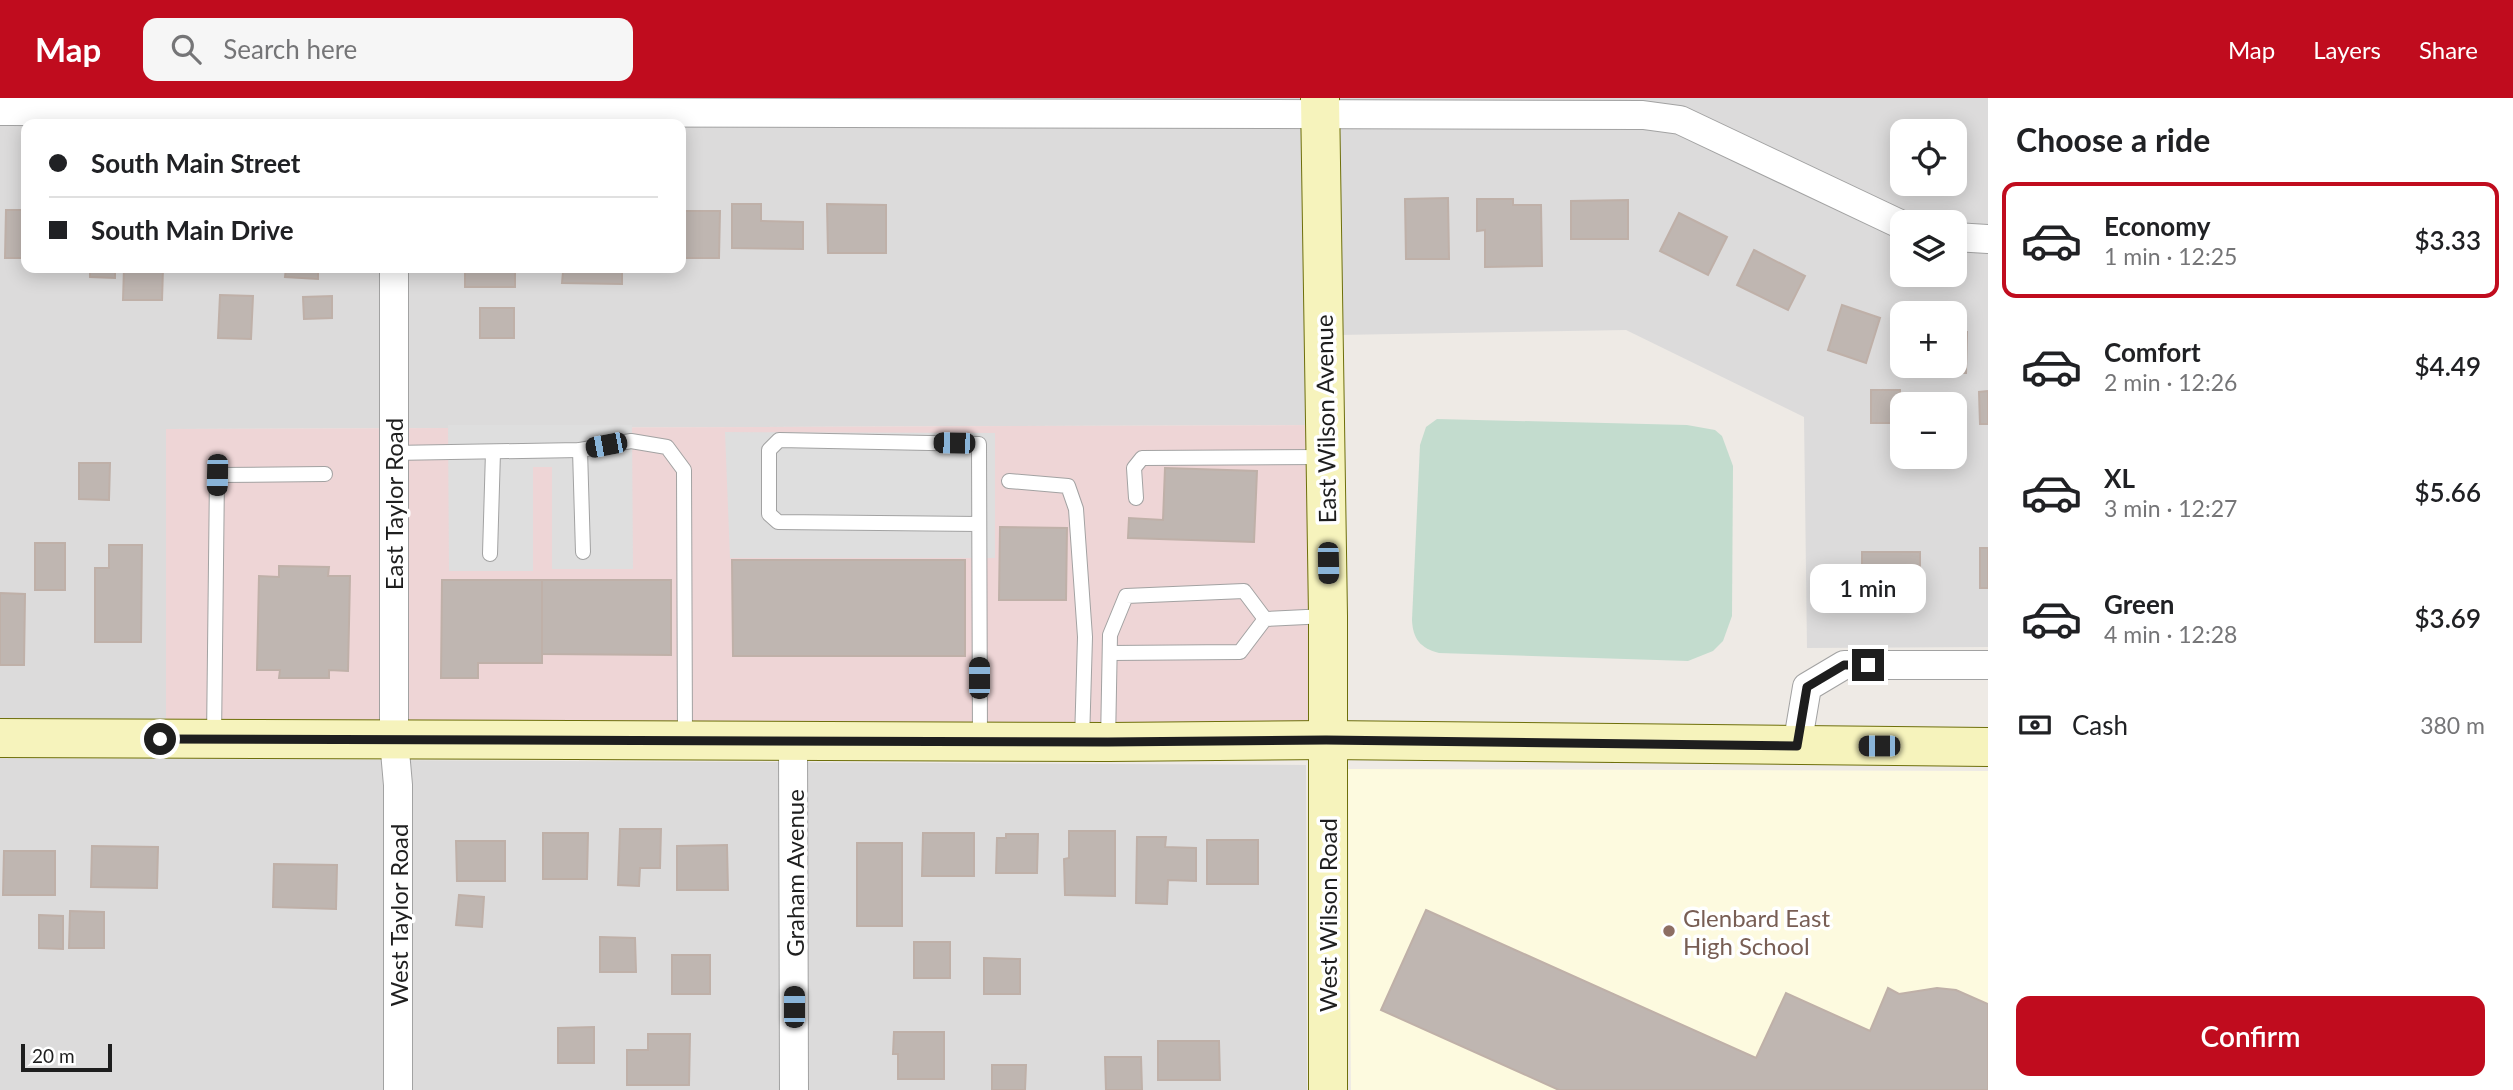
<!DOCTYPE html>
<html lang="en">
<head>
<meta charset="utf-8">
<style>
	body { margin:0; font-family:Lato,sans-serif; background:#f6f6f6; color:#202124; height:100vh; display:flex; flex-direction:column; font-size:26px; white-space:nowrap }
	* { box-sizing:border-box; margin:0 }
	p { font-size:23px; color:#757577 }
	.icon { flex:none; width:38px; height:38px; fill:none; stroke:currentColor; stroke-width:2; stroke-linecap:round; stroke-linejoin:round }
	.map { position:relative; flex:1; overflow:hidden }
	.drawer { display:flex; flex-direction:column; background:#fff; width:525px }
	.drawer>* { flex:none }
	.guide { position:absolute; left:21px; top:21px; width:665px; height:154px; border-radius:14px; box-shadow:0 4px 18px #0003; display:grid; align-content:center; height:154px; padding:0 28px; background:#fff }
	.fabs { position:absolute; left:1890px; top:21px; display:grid; gap:14px }
	.fabs a { display:grid; place-items:center; width:77px; height:77px; border-radius:14px; background:#fff; box-shadow:0 4px 18px #0003; font-size:35px }
	.scale { position:absolute; left:21px; bottom:18px; width:91px; box-sizing:border-box; padding-left:7px; border:4px solid #1e1e1e; border-top:0; font-size:19px; line-height:24px; white-space:nowrap; color:#1e1e1e; -webkit-text-stroke:5px #fff; paint-order:stroke }
	.end { position:absolute; width:32px; height:32px; margin:-16px; border:9px solid #1e1e1e; background:#fff; box-shadow:0 0 0 4px #fff }
	.from { border-radius:50% }
	.bubble { position:absolute; height:49px; border-radius:14px; background:#fff; box-shadow:0 4px 18px #0003; font-size:23px; font-weight:600; line-height:49px; text-align:center }
	.car { position:absolute; width:21px; height:42px; margin:-21px -10px; border-radius:9px; box-shadow:0 0 5px 2px #0007; background:linear-gradient(#222 24%,#8ab4d8 0 40%,#222 0 76%,#8ab4d8 0 86%,#222 0) }
	.guide b { display:flex; align-items:center; gap:24px; height:66px; font-size:26px }
	.guide b+b { border-top:2px solid #e0e0e0 }
	.guide i { width:18px; height:18px; background:#202124 }
	ul { padding:0; list-style:none }
	li { display:flex; align-items:center; gap:21px; height:116px; margin:0 14px 10px; padding:0 14px; border:4px solid transparent; border-radius:14px }
	li div { flex:1 }
	li b { display:block; font-size:26px }
	li em { font-style:normal; font-weight:600 }
	li.selected { border-color:#c00c1e }
	li>.icon { width:63px; height:63px; stroke-width:1.5 }
	h2 { padding:0 28px; font-size:32px; line-height:84px }
	.pay { display:flex; align-items:center; gap:18px; height:77px; padding:0 28px; font-size:26px }
	.pay p { margin-inline-start:auto }
	.action { display:flex; gap:14px; margin-top:auto; padding:14px 28px }
	.action a { flex:1; height:80px; border-radius:14px; background:#c00c1e; color:#fff; font-size:28px; font-weight:600; line-height:80px; text-align:center }
	header { display:flex; align-items:center; gap:42px; box-sizing:border-box; height:98px; padding:0 35px; background:#c00c1e; color:#fff }
	header strong { font-size:33px }
	nav { display:flex; gap:38px; margin-inline-start:auto; font-size:24px }
	.search { width:490px; height:63px; background:#f6f6f6; display:flex; align-items:center; gap:18px; box-sizing:border-box; padding:0 24px; border-radius:14px; color:#757577; font-size:26px }
	main { display:flex; flex:1; min-height:0 }
	.map>svg:first-child { display:block }
	.residential { fill:#dcdbdb; fill-rule:evenodd }
	.commercial { fill:#eed5d6 }
	.education { fill:#fdfadf }
	.wetland { fill:#c3dcce }
	.parking { fill:#dedede }
	.building { fill:#bfb6b1; stroke:#bfb0a8; stroke-width:2 }
	.lines { fill:none; stroke-linecap:round; stroke-linejoin:round }
	.lane-casing { stroke:#a2a2a2; stroke-width:16 }
	.street-casing { stroke:#a2a2a2; stroke-width:30 }
	.secondary-casing { stroke:#6e6f0b; stroke-width:40 }
	.lane { stroke:#fff; stroke-width:14 }
	.street { stroke:#fff; stroke-width:28 }
	.secondary { stroke:#f6f3bc; stroke-width:38 }
	.route { stroke:#1e1e1e; stroke-width:9 }
	.education-dot { fill:#8d6e63; stroke:#fff; stroke-width:2.5 }
	.labels { text-anchor:middle; dominant-baseline:central; stroke-width:7; stroke-linejoin:round; paint-order:stroke }
	.street-label { font-size:24px; fill:#1e1e1e; stroke:#fff }
	.education-label { font-size:24px; fill:#785e54; stroke:#fff; text-anchor:start }
</style>
</head>
<body>
<header>
<strong>Map</strong>
<div class="search"><svg class="icon" aria-label="search" viewBox="0 0 24 24"><circle cx="10" cy="10" r="6"/><path d="M15 15l6 6"/></svg>Search here</div>
<nav><a>Map</a><a>Layers</a><a>Share</a></nav>
</header>
<main>
<div class="map">
<svg width="1988" height="992" viewBox="0 0 1988 992">
	<rect width="100%" height="100%" fill="#eeeae5"/>
	<g class="residential">
		<path d="M0,0H1311L1315,327L166,331V630L0,626ZM26,26H681V170H26Z"/>
		<path d="M1336,0H1988V549L1807,550L1804,319L1626,232L1338,237ZM1902,33H1955V86H1902ZM1902,124H1955V177H1902ZM1902,215H1955V268H1902ZM1902,306H1955V359H1902Z"/>
		<path d="M0,660L1306,667L1307,992H0Z"/>
	</g>
	<path class="commercial" d="M1315,327L1316,635L166,630V331Z"/>
	<path class="education" d="M1348,671L1988,673V992H1351Z"/>
	<path class="wetland" d="M1437,321L1687,327L1715,332L1722,338L1733,368L1732,518L1723,543L1713,553L1688,563L1439,555C1420,550 1413,541 1412,522L1420,347L1426,329Z"/>
	<g class="parking">
		<path d="M448,327H632L633,471H552V369H533V473H449Z"/>
		<path d="M725,334L995,335V460H730Z"/>
	</g>
	<g class="building">
		<path d="M1448,100L1449,161H1406L1405,101Z"/>
		<path d="M1477,101H1513V107H1541L1542,168L1485,169V132L1477,133Z"/>
		<path d="M1628,102V141H1571V103Z"/>
		<path d="M732,106H761V123L803,124V151L732,150Z"/>
		<path d="M827,106L886,107V155H828Z"/>
		<path d="M6,112H26V160H5Z"/>
		<path d="M683,113H720L719,160H683Z"/>
		<path d="M1679,115L1727,139L1708,177L1660,153Z"/>
		<path d="M1754,152L1805,178L1788,212L1737,187Z"/>
		<path d="M90,170H115V180L90,179Z"/>
		<path d="M124,170H163L162,202H123Z"/>
		<path d="M286,170H318V181L285,179Z"/>
		<rect x="465" y="170" width="50" height="19"/>
		<path d="M547,170H622V186L562,185L563,174L547,173Z"/>
		<path d="M220,197L253,198L251,241L218,240Z"/>
		<path d="M332,198V220L304,221L303,199Z"/>
		<path d="M1842,207L1880,220L1866,265L1828,252Z"/>
		<rect x="480" y="210" width="34" height="30"/>
		<path d="M1955,234H1967L1966,275H1914V268H1955Z"/>
		<rect x="1871" y="292" width="29" height="33"/>
		<path d="M1988,293V326H1980L1979,294Z"/>
		<path d="M79,365H110L109,402L79,401Z"/>
		<path d="M1165,370L1257,373L1254,444L1128,440L1129,420L1163,422Z"/>
		<path d="M1000,429L1067,430L1066,502H999Z"/>
		<rect x="35" y="445" width="30" height="47"/>
		<path d="M109,447H142L141,544H95V470H109Z"/>
		<rect x="1980" y="450" width="8" height="40"/>
		<rect x="1862" y="454" width="58" height="41"/>
		<path d="M732,462H965V558H733Z"/>
		<path d="M279,468L329,469L328,478H350L348,573L329,572V580H279L280,572H257L259,478L279,479Z"/>
		<path d="M442,482H542V565H478V580H441Z"/>
		<path d="M542,482H671V557L542,556Z"/>
		<path d="M0,495L25,496L24,567H0Z"/>
		<path d="M620,731H661L660,770H640L639,788L618,787Z"/>
		<path d="M1069,733H1115V798L1065,797L1064,761L1069,760Z"/>
		<path d="M543,735H588L587,781H543Z"/>
		<path d="M923,735H974V778H922Z"/>
		<path d="M1006,736H1038L1037,775H996L997,740H1006Z"/>
		<path d="M1137,739H1166L1165,749L1196,750V783L1168,782L1167,806L1136,805Z"/>
		<rect x="1207" y="742" width="51" height="44"/>
		<path d="M456,743H505V783H457Z"/>
		<rect x="857" y="745" width="45" height="83"/>
		<path d="M727,747L728,792H677V748Z"/>
		<path d="M92,748L158,749L157,790L91,789Z"/>
		<path d="M4,753H55V797H3Z"/>
		<path d="M274,766L337,767L336,811L273,809Z"/>
		<path d="M459,797L484,799L482,829L456,827Z"/>
		<path d="M1426,812L1756,960L1786,895L1870,933L1888,890L1899,896L1937,890L1956,892L1988,906V992H1559L1381,912Z"/>
		<path d="M70,813L104,814V850H69Z"/>
		<path d="M39,817L63,818V851L39,850Z"/>
		<path d="M600,839L635,840L636,874H600Z"/>
		<rect x="914" y="844" width="36" height="36"/>
		<rect x="672" y="857" width="38" height="39"/>
		<path d="M984,860L1020,861V896H984Z"/>
		<path d="M594,929V965H558V930Z"/>
		<path d="M894,934H944V981H898V956H893Z"/>
		<path d="M648,936H690L689,987H627V952H648Z"/>
		<path d="M1158,943H1219L1220,982H1158Z"/>
		<path d="M1105,959H1141L1142,992H1106Z"/>
		<path d="M992,967H1026L1025,992H992Z"/>
	</g>
	<g class="lines">
		<g class="lane-casing">
			<g id="lane">
				<path d="M580,352L583,454"/>
				<path d="M392,355L580,352L631,343L667,349L684,372L685,640"/>
				<path d="M1009,383L1068,388L1076,411L1085,539L1082,643"/>
				<path d="M1136,400L1134,370L1142,360L1324,359"/>
				<path d="M979,426L778,424L769,416V352L779,342L979,346L980,644"/>
				<path d="M490,456L493,354"/>
				<path d="M1110,555L1240,554L1265,521L1327,518"/>
				<path d="M214,641L217,377L325,376"/>
				<path d="M1108,644L1110,537L1126,498L1244,493L1265,521"/>
			</g>
		</g>
		<g class="street-casing">
			<g id="street">
				<path d="M0,13L1643,17L1680,22L1902,127"/>
				<path d="M1955,139L1988,141"/>
				<path d="M394,170V642L398,687V992"/>
				<path d="M793,643L794,992"/>
				<path d="M1797,648L1807,589L1844,567H1988"/>
			</g>
		</g>
		<g class="secondary-casing">
			<g id="secondary">
				<path d="M1320,0L1328,518V992"/>
				<path d="M0,640L1108,644L1326,642L1988,649"/>
			</g>
		</g>
		<use href="#lane" class="lane"/>
		<use href="#street" class="street"/>
		<use href="#secondary" class="secondary"/>
	</g>
	<g class="lines">
		<path class="route" d="M160,641L1108,644L1326,642L1797,648L1807,589L1844,567H1868"/>
	</g>
	<circle class="education-dot" cx="1669" cy="833" r="7"/>
	<g class="labels">
		<g class="street-label">
			<text transform="translate(1325 321) rotate(-91)">East Wilson Avenue</text>
			<text transform="translate(393 406) rotate(-90)">East Taylor Road</text>
			<text transform="translate(794 775) rotate(-90)">Graham Avenue</text>
			<text transform="translate(398 817) rotate(-90)">West Taylor Road</text>
			<text transform="translate(1327 817) rotate(-90)">West Wilson Road</text>
		</g>
		<g class="education-label">
			<text x="1683" y="819">Glenbard East<tspan x="1683" dy="28">High School</tspan></text>
		</g>
	</g>
</svg>
<div class="fabs">
<a><svg class="icon" aria-label="locate" viewBox="0 0 24 24"><circle cx="12" cy="12" r="6"/><path d="M12 2v4M12 18v4M2 12h4M18 12h4"/></svg></a>
<a><svg class="icon" aria-label="layers" viewBox="0 0 24 24"><path d="M12 4l9 5-9 5-9-5zM3 14l9 5 9-5"/></svg></a>
<a>+</a>
<a>−</a>
</div>
<div class="scale">20 m</div>
<i class="end from" style="left:160px;top:641px"></i>
<i class="end" style="left:1868px;top:567px"></i>
<div class="bubble" style="left:1810px;top:466px;width:116px">1 min</div>
<i class="car" style="left:954px;top:345px;rotate:271deg"></i>
<i class="car" style="left:606px;top:347px;rotate:259deg"></i>
<i class="car" style="left:217px;top:377px;rotate:181deg"></i>
<i class="car" style="left:1328px;top:465px;rotate:179deg"></i>
<i class="car" style="left:979px;top:580px;rotate:0deg"></i>
<i class="car" style="left:1879px;top:648px;rotate:270deg"></i>
<i class="car" style="left:794px;top:909px;rotate:0deg"></i>
<div class="guide">
<b><i class="from"></i>South Main Street</b>
<b><i></i>South Main Drive</b>
</div>
</div>
<section class="drawer">
<h2>Choose a ride</h2>
<ul>
<li class="selected"><svg class="icon" aria-label="car" viewBox="0 0 24 24"><path d="M5 17H2v-5l4-1 3-4h7l3 4 3 1v5h-3M9 17h6M6 11h13"/><circle cx="7" cy="17" r="2"/><circle cx="17" cy="17" r="2"/></svg><div><b>Economy</b><p>1 min · 12:25</p></div><em>$3.33</em></li>
<li><svg class="icon" aria-label="car" viewBox="0 0 24 24"><path d="M5 17H2v-5l4-1 3-4h7l3 4 3 1v5h-3M9 17h6M6 11h13"/><circle cx="7" cy="17" r="2"/><circle cx="17" cy="17" r="2"/></svg><div><b>Comfort</b><p>2 min · 12:26</p></div><em>$4.49</em></li>
<li><svg class="icon" aria-label="car" viewBox="0 0 24 24"><path d="M5 17H2v-5l4-1 3-4h7l3 4 3 1v5h-3M9 17h6M6 11h13"/><circle cx="7" cy="17" r="2"/><circle cx="17" cy="17" r="2"/></svg><div><b>XL</b><p>3 min · 12:27</p></div><em>$5.66</em></li>
<li><svg class="icon" aria-label="car" viewBox="0 0 24 24"><path d="M5 17H2v-5l4-1 3-4h7l3 4 3 1v5h-3M9 17h6M6 11h13"/><circle cx="7" cy="17" r="2"/><circle cx="17" cy="17" r="2"/></svg><div><b>Green</b><p>4 min · 12:28</p></div><em>$3.69</em></li>
</ul>
<div class="pay"><svg class="icon" aria-label="cash" viewBox="0 0 24 24"><path d="M3 7h18v10H3z"/><circle cx="12" cy="12" r="2"/></svg>Cash<p>380 m</p></div>
<div class="action"><a>Confirm</a></div>
</section>
</main>
</body>
</html>
